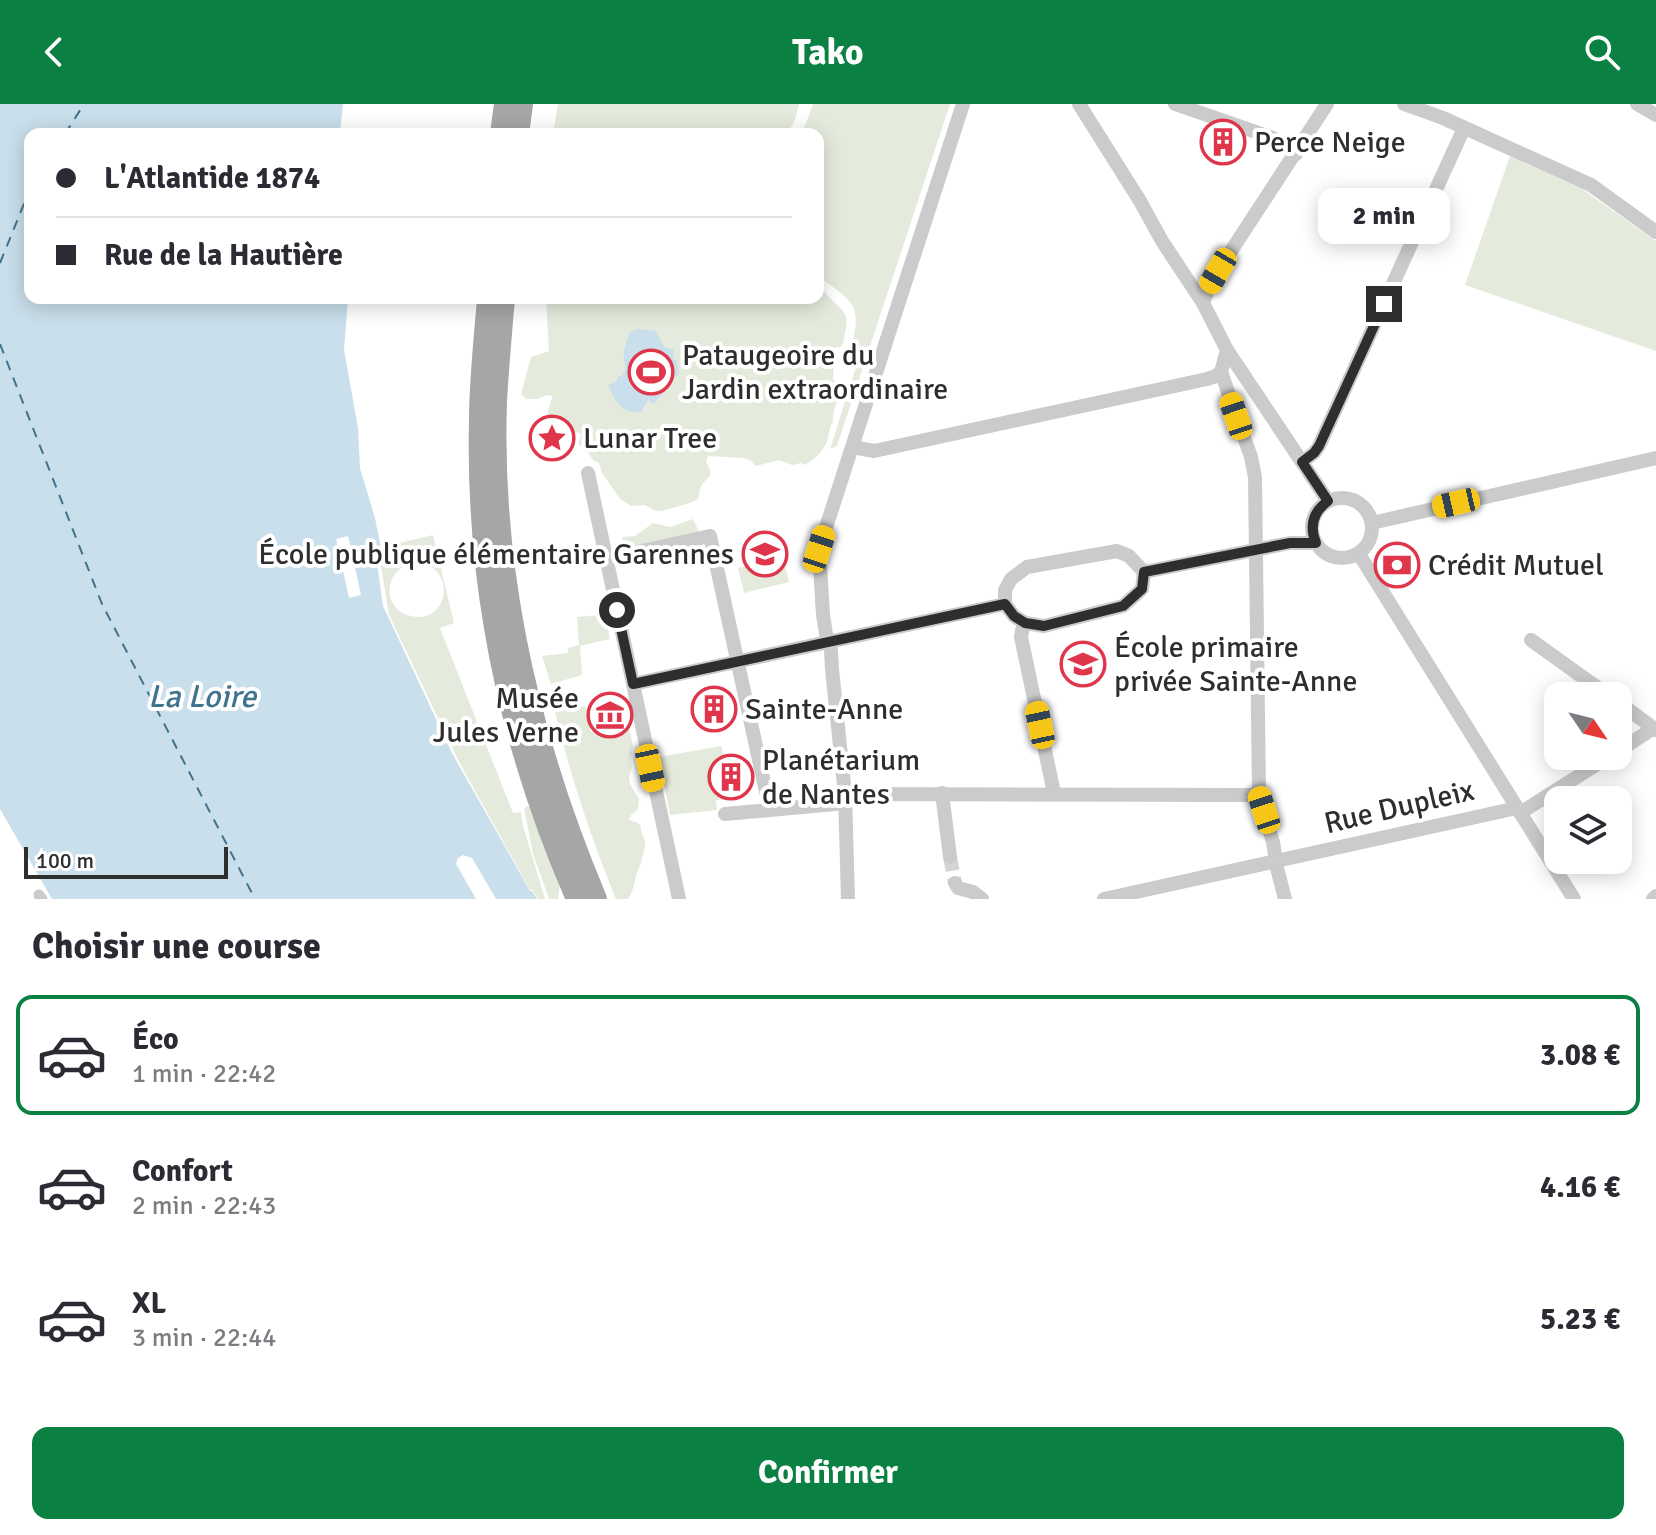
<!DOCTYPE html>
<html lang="fr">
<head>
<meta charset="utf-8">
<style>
	body { margin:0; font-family:Signika,sans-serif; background:#f2f2f3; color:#2b2b33; height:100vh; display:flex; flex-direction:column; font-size:30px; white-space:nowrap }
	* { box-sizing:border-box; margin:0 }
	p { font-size:26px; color:#7c7c81 }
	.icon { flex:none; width:44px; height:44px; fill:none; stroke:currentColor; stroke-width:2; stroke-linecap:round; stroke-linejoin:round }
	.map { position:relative; height:795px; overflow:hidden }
	.side { display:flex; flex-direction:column; background:#fff; flex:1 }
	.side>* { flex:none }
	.hud { position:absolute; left:24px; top:24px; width:800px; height:176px; border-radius:16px; box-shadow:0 4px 20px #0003; display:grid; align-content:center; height:176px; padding:0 32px; background:#fff }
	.needle { width:52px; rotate:125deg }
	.buttons { position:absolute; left:1544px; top:578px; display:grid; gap:16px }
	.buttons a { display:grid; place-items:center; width:88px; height:88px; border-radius:16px; background:#fff; box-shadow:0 4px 20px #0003; font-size:40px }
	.scale { position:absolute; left:24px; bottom:20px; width:204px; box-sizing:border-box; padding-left:8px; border:4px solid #2e2e2e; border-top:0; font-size:22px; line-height:28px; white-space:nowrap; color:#2e2e2e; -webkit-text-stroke:6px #fff; paint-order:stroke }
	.end { position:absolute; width:36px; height:36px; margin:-18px; border:10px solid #2e2e2e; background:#fff; box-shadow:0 0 0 4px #fff }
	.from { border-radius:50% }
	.bubble { position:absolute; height:56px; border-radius:16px; background:#fff; box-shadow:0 4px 20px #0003; font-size:26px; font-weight:700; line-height:56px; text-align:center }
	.car { position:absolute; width:24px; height:48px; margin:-24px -12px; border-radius:10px; box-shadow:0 0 6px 2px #0007; background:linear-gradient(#f5c518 24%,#345 0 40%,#f5c518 0 76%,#345 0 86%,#f5c518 0) }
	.hud b { display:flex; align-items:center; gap:28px; height:76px; font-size:30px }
	.hud b+b { border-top:2px solid #e1e1e2 }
	.hud i { width:20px; height:20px; background:#2b2b33 }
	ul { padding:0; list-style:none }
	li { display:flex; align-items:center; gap:24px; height:120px; margin:0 16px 12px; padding:0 16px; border:4px solid transparent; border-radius:16px }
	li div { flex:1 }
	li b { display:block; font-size:30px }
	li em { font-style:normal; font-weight:700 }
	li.on { border-color:#0b8043 }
	li>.icon { width:72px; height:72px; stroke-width:1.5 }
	h2 { padding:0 32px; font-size:36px; line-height:96px }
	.button { display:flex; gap:16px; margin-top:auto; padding:16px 32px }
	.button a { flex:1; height:92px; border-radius:16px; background:#0b8043; color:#fff; font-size:32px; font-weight:700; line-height:92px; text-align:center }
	header { display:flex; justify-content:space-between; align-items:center; height:104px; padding:0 32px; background:#0b8043; color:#fff; font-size:36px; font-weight:700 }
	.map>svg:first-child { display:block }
	.green { fill:#e5ebdc; fill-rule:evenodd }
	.water { fill:#c9dfeb }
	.pier { fill:#fff }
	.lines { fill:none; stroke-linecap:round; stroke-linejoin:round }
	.ferry { stroke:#3f738e; stroke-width:2; stroke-dasharray:10 8; stroke-linecap:butt }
	.minor-tunnel { stroke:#d5d5d5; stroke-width:14; stroke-dasharray:14 7; stroke-linecap:butt }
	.pedestrian { stroke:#cbcbcb; stroke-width:11 }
	.minor { stroke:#cbcbcb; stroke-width:14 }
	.primary { stroke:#a6a6a6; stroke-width:22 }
	.route { stroke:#2e2e2e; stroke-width:10 }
	.labels { text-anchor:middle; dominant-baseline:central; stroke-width:8; stroke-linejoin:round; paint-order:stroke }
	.poi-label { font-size:30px; fill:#2e2e2e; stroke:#fff; text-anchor:start }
	.street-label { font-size:30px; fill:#2e2e2e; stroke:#fff }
	.water-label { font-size:32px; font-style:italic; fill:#3f738e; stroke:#fff }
</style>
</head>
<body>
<header><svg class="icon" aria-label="back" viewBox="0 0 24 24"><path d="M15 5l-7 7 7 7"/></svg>Tako<svg class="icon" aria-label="search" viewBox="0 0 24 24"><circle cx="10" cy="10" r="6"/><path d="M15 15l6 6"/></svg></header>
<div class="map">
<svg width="1656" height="795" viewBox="0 0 1656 795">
	<rect width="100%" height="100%" fill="#fff"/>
	<g class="green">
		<path d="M558,0H799L794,19L784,30H553Z"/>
		<path d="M813,0H950L837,342L830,345L857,260L856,255L852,252V248L850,246C864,200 853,198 818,172V30H802Z"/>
		<path d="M1510,52L1582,85L1656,137V247L1465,181Z"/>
		<path d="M818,183C826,187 827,192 833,197C853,214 846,217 843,240L840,243L830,244L829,249L834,258L833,275L840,286C838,298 832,306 833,318C828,325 830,330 827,337C823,348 815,355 805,361L801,359L792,361L779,356L756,362L750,356L744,354L708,352L706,358C716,373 706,372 701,383C699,387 699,391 698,395C692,399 665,407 658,407C653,407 649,403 645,401L631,402L620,395L602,369L599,359L594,357L585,344L578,340L581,330C574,327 568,325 562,330C554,324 545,316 549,304C550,300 552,296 552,292L547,291L538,295H526L521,290L531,253L549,247L546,194H818Z"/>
		<path d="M693,415L699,428L624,444L622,433L635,432L653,419L670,423Z"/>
		<path d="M433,431L454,519L440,524L513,709L521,708L523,722L545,795H538L532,786H530L458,656L389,511L378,444ZM420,458C459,468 446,521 411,512C377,504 386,458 420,458Z"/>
		<path d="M783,453L789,478L744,489L738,464Z"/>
		<path d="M604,511L610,535L580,542L582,571L551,580L542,552L568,549V544L579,541L577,513Z"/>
		<path d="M585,602L591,628L628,619L633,642L631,657L632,664L629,672L630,680L639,695L638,705L631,711L629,716L636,718L641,722C640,729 644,732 645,738C646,746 641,753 641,760C634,770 636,784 628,795H616C591,734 570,671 555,608Z"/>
		<path d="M721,642L727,659H730L731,664C725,665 717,670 717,678L721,685L728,687L729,695L716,696L717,706L670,711L659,653Z"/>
		<path d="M527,702L530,703L560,779L558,795H549L533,750L524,705Z"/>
	</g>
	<g class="water">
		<path d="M0,0H343L340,30H30V194H348L344,246L358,324L360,364L375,414L381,444L375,445L383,502L452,649L530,787H532L537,795H52L0,705Z"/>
		<path d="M637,225L656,227L665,244L672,245L674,248L673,255L677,256L679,271L672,273L665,289L662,290L654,300L648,296L643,304V307C623,312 615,297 608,281L617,277V273L622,271L626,264C621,251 625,241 630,228Z"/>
	</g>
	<g class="pier">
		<path d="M348,432L361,491L349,494L336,435Z"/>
		<path d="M463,751L472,754L496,795H476L456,760L458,754Z"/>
	</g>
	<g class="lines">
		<g class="ferry">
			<path d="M65,30L84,0"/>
			<path d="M0,159L30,85"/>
			<path d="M0,240L102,500L255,795"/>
		</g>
		<path class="minor-tunnel" d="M950,753L955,779"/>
		<path class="pedestrian" d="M39,791L42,795"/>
		<g class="minor">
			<path d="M1079,0L1140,97L1162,137L1203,199L1227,246L1328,397"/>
			<path d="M1175,0L1273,34L1296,50"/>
			<path d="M1404,0L1443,14L1591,81L1656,128"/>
			<path d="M1637,0L1656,11"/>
			<path d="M1203,199L1210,181L1218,167L1327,0"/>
			<path d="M1227,246L1221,268L1251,353L1255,373L1259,691L1273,738L1277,764L1285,795"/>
			<path d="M853,343L874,347L1207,275L1216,272L1221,268"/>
			<path d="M1302,358L1314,349L1319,342L1464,24"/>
			<path d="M588,369L679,795"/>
			<circle cx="1342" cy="424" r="30"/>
			<path d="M1372,419L1656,354"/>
			<path d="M1359,450L1574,795"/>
			<path d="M605,455L710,432L770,706"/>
			<path d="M1144,468L1290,439H1316"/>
			<path d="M1005,500V486L1011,475L1027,463L1117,447L1129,452L1144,468"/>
			<path d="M1005,500L1014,512L1025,519L1044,522L1123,502L1142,485L1144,468"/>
			<path d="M1025,519L1023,522L1021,533L1054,689"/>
			<path d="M1531,536L1609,592"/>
			<path d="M633,580L1005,500"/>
			<path d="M1618,598L1656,626"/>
			<path d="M1618,647L1654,624"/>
			<path d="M942,689L950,753"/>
			<path d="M845,690L1259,691"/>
			<path d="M1520,709L1610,652"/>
			<path d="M725,710L846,699"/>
			<path d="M955,779L958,784L973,788L982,795"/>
			<path d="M848,795L845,690L832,565L831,546L826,530L823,511L819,445L963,0"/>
			<path d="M1104,795L1517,704"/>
			<path d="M1653,795L1656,792"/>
		</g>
		<g class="primary">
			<path d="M501,30L505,0"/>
			<path d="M518,30L522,0"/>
			<path d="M488,194C485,234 480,275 480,316C476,483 510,642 577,795"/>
			<path d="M504,194C501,228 498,263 496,297C490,471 529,636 596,795"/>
		</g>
	</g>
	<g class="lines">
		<path class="route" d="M617,506L633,580L1005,500L1014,512L1025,519L1044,522L1123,502L1142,485L1144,468L1290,439H1316C1309,422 1313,408 1328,397L1302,358L1314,349L1319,342L1384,200"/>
	</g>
	<defs>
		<g id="building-ring" transform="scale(2.3)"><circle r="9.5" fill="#fff" stroke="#e0364b" stroke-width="1.5"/><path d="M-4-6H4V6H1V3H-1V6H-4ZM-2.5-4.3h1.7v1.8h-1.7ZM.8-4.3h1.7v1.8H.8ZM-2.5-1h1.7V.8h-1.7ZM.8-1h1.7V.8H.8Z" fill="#e0364b"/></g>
		<g id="stadium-ring" transform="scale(2.3)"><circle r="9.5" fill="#fff" stroke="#e0364b" stroke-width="1.5"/><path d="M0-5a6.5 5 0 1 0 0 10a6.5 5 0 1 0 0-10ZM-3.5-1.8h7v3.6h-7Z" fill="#e0364b"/></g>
		<g id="sight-ring" transform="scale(2.3)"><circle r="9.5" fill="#fff" stroke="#e0364b" stroke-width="1.5"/><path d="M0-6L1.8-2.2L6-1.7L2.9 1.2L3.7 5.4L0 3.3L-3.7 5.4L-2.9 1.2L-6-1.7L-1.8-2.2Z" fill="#e0364b"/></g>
		<g id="school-ring" transform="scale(2.3)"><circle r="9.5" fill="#fff" stroke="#e0364b" stroke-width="1.5"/><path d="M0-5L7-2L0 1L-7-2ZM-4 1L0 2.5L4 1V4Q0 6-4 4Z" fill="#e0364b"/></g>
		<g id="bank-ring" transform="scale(2.3)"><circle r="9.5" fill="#fff" stroke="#e0364b" stroke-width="1.5"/><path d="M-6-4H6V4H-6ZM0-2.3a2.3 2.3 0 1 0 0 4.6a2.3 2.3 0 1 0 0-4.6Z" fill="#e0364b"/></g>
		<g id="museum-ring" transform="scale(2.3)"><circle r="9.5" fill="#fff" stroke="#e0364b" stroke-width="1.5"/><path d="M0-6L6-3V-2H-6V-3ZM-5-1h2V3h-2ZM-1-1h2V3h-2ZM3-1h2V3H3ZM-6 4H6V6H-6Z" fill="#e0364b"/></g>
	</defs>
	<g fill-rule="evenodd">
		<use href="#building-ring" x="1223" y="38"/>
		<use href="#stadium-ring" x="651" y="268"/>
		<use href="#sight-ring" x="552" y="334"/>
		<use href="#school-ring" x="765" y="450"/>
		<use href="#bank-ring" x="1397" y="461"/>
		<use href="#school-ring" x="1083" y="560"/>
		<use href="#building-ring" x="714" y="605"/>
		<use href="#museum-ring" x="610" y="611"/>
		<use href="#building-ring" x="731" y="673"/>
	</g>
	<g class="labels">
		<g class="poi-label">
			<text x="1254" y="38">Perce Neige</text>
			<text x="682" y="251">Pataugeoire du<tspan x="682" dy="34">Jardin extraordinaire</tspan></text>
			<text x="583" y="334">Lunar Tree</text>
			<text x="734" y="450" text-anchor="end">École publique élémentaire Garennes</text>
			<text x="1428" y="461">Crédit Mutuel</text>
			<text x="1114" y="543">École primaire<tspan x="1114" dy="34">privée Sainte-Anne</tspan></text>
			<text x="579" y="594" text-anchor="end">Musée<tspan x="579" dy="34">Jules Verne</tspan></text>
			<text x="745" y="605">Sainte-Anne</text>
			<text x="762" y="656">Planétarium<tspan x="762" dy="34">de Nantes</tspan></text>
		</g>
		<g class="street-label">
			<text transform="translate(1399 703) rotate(-13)">Rue Dupleix</text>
		</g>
		<g class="water-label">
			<text x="202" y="592">La Loire</text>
		</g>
	</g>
</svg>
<div class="buttons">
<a><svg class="needle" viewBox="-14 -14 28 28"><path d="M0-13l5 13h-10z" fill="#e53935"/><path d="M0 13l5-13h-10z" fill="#7c7c81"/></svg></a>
<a><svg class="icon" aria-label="layers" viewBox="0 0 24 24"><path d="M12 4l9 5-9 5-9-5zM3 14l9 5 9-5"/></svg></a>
</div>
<div class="scale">100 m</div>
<i class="end from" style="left:617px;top:506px"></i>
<i class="end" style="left:1384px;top:200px"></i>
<div class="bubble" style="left:1318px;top:84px;width:132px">2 min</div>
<i class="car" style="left:1218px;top:167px;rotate:210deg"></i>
<i class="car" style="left:1236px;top:312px;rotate:341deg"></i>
<i class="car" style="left:1456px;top:399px;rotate:257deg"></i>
<i class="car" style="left:819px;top:445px;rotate:18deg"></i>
<i class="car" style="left:1040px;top:621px;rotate:348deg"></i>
<i class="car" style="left:650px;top:664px;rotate:168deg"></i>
<i class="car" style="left:1264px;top:706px;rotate:342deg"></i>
<div class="hud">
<b><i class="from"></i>L'Atlantide 1874</b>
<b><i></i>Rue de la Hautière</b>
</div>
</div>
<section class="side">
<h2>Choisir une course</h2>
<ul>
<li class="on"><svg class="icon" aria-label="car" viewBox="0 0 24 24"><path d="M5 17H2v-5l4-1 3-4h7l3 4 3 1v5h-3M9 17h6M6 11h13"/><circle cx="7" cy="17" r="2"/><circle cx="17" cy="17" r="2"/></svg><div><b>Éco</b><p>1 min · 22:42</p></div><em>3.08 €</em></li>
<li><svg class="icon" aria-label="car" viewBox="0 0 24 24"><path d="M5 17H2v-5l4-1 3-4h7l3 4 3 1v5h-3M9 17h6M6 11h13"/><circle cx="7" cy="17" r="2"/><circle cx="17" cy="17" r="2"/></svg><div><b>Confort</b><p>2 min · 22:43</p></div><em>4.16 €</em></li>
<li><svg class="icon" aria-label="car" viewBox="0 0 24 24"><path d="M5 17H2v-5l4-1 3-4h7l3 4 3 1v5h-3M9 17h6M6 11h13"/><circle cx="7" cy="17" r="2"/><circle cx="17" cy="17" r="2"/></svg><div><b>XL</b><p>3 min · 22:44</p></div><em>5.23 €</em></li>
</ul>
<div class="button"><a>Confirmer</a></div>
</section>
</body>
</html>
